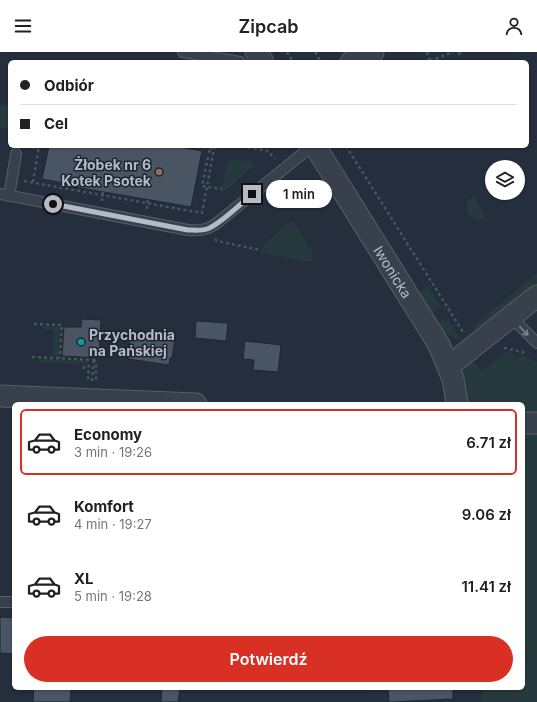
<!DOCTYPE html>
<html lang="pl">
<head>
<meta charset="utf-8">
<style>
	body { margin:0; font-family:Inter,sans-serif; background:#f2f2f2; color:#202124; height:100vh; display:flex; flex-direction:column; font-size:15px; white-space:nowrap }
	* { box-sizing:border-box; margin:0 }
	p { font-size:13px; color:#757577 }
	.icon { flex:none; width:22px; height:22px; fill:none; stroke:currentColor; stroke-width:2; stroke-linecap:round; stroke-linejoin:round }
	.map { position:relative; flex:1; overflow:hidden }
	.panel { position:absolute; left:12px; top:350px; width:513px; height:288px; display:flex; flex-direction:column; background:#fff; border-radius:6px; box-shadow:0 1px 3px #0004 }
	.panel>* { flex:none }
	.top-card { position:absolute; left:8px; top:8px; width:521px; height:88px; border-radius:6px; box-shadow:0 1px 3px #0004; display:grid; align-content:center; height:88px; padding:0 12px; background:#fff }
	.controls { position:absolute; left:485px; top:108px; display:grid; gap:8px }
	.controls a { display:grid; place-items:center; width:40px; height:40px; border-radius:50%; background:#fff; box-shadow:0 1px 3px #0004; font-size:20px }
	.end { position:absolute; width:18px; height:18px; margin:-9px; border:5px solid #b4bbc7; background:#111; box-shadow:0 0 0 2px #111 }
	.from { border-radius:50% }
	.bubble { position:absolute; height:28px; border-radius:14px; background:#fff; box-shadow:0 1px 3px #0004; font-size:13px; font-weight:600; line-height:28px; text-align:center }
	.top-card b { display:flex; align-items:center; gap:14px; height:38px; font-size:15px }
	.top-card b+b { border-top:1px solid #e0e0e0 }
	.top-card i { width:10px; height:10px; background:#202124 }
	ul { padding:7px 0 0; list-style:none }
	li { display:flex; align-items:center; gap:12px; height:66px; margin:0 8px 6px; padding:0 4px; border:2px solid transparent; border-radius:6px }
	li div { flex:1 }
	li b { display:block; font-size:15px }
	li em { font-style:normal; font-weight:600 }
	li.selected { border-color:#d93025 }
	li>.icon { width:36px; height:36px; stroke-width:1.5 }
	.cta { display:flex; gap:8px; margin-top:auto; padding:8px 12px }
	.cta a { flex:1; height:46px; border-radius:24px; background:#d93025; color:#fff; font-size:16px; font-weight:600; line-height:46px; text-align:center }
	header { display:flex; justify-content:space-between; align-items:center; height:52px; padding:0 12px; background:#fff; font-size:18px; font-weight:600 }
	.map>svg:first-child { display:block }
	.green { fill:#263a3d }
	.building { fill:#4a5564; stroke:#1f2733 }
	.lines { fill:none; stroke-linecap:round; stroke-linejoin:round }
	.service-casing { stroke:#565e6a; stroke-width:12 }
	.minor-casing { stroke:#565e6a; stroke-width:23 }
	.path { stroke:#44575a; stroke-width:2.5; stroke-dasharray:3 3; stroke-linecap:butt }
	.service { stroke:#38404c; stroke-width:10 }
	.minor { stroke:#38404c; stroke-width:21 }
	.oneway { stroke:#7c8490 }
	.route { stroke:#b4bbc7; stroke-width:5 }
	.education-dot { fill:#8d6e63; stroke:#1d2531; stroke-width:1.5 }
	.culture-dot { fill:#0f9aa8; stroke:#1d2531; stroke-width:1.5 }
	.labels { text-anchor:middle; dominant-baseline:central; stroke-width:3; stroke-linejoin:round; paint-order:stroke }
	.poi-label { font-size:14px; font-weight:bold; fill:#b4bbc7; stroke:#1d2531; text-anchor:end }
	.street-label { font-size:14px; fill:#b4bbc7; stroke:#1d2531 }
</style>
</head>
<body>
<header><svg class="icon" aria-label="menu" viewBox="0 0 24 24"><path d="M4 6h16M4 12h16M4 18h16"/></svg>Zipcab<svg class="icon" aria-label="person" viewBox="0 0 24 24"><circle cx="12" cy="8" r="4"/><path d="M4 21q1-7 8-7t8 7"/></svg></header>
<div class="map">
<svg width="537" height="650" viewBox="0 0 537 650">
	<rect width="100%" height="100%" fill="#242e3c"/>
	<g class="green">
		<path d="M0,52L10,54V77L0,76Z"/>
		<path d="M231,107L252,110L254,114L225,139L221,140L227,112Z"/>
		<path d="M474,143L486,166L476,168L467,161V150Z"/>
		<path d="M292,170L295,171L314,204L311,210L260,201L263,193L288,171Z"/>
		<path d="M537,221V234L478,283L472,275Z"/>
		<path d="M428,234L440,253L438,258L430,263L419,241Z"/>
		<path d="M443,268H449L460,287C449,285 443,281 436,272Z"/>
		<path d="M42,274L60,275L59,304H53L54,278L42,277Z"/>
		<path d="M507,299L511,300L515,309L521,305L520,302L537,310V367L523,366V352H465C462,331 455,323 473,309L483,319Z"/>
		<path d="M40,307L87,309V312L40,310Z"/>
		<path d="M523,380H537V650H479L486,636H523Z"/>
		<path d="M339,636H378L379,639Z"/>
	</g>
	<g class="building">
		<path d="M49,94H175L202,99L191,155L69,134V132L42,127Z"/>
		<path d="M82,267L101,268L99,306L62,304L64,275H81Z"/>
		<path d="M196,269L228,271L226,289L195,286Z"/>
		<path d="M149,284L175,286L172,306H170L169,313L128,307L130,285L148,287Z"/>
		<path d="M245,289L281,293L278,320L253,318L254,308L243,307Z"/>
		<path d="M0,565L14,566V602L0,601Z"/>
		<path d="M34,636H71L70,650H33Z"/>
		<path d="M162,636H180L178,650H161Z"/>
		<path d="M388,636H453V647L389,650Z"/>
	</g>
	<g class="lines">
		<g class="service-casing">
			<g id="service">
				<path d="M183,0L240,10"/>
				<path d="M0,142L188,178C200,179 207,178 217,171L312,94"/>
				<path d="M9,144L16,102"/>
				<path d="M511,265L537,291"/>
				<path d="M0,550H14"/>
			</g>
		</g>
		<g class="minor-casing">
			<g id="minor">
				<path d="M256,0L263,10"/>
				<path d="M351,10L373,0"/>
				<path id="s1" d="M315,94L439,293L453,327L457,352"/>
				<path d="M449,314L537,244"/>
				<path d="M0,344L196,352"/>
				<path d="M523,371H537"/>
			</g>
		</g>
		<g class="path">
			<path d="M287,0L293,10"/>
			<path d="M315,0L321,10"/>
			<path d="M427,0L430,9"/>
			<path d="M459,0L460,3"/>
			<path d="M430,9L453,0"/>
			<path d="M33,94L34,97L39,98"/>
			<path d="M198,94L214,97"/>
			<path d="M242,94L268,99L275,107"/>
			<path d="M346,94L463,280"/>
			<path d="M209,101L210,96"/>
			<path d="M208,105L202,134L222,137"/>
			<path d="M24,129L202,161L214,97L218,94"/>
			<path d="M33,130L39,94"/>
			<path d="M102,149L103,138"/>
			<path d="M147,157L148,143"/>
			<path d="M215,187L217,189L260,198"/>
			<path d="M34,272L62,273L60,306"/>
			<path d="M504,296L527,301"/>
			<path d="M32,305L94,308"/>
			<path d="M94,307L96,312V329"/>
			<path d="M83,317L85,314H89L88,329"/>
			<path d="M92,329L94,306"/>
		</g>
		<use href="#service" class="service"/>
		<use href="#minor" class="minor"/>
	</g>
	<defs><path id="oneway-shaft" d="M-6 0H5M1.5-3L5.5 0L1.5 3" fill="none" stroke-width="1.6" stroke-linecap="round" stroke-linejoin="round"/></defs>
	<use class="oneway" href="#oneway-shaft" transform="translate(524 279) rotate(46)"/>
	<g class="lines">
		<path class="route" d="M53,152L188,178C194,178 201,179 207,177C219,173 242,151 252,142"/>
	</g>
	<circle class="education-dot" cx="159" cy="120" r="4"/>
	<circle class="culture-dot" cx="81" cy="290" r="4"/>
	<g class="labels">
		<g class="poi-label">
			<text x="151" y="112">Żłobek nr 6<tspan x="151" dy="16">Kotek Psotek</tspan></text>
			<text x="89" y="282" text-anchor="start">Przychodnia<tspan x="89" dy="16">na Pańskiej</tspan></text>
		</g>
		<g class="street-label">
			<text stroke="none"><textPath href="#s1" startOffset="148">Iwonicka</textPath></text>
		</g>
	</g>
</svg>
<div class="controls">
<a><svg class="icon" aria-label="layers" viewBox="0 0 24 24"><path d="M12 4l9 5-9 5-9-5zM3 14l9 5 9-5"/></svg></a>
</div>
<i class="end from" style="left:53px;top:152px"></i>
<i class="end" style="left:252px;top:142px"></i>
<div class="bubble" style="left:266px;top:128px;width:66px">1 min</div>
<div class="top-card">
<b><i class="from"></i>Odbiór</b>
<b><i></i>Cel</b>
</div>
<section class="panel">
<ul>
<li class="selected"><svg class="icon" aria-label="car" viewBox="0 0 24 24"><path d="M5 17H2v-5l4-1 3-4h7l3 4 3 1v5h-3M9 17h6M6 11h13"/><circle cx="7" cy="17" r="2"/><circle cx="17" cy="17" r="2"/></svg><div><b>Economy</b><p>3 min · 19:26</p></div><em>6.71 zł</em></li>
<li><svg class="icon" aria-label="car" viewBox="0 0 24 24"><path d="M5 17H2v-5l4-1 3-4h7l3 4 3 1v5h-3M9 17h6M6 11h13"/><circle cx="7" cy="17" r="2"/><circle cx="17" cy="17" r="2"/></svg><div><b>Komfort</b><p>4 min · 19:27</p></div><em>9.06 zł</em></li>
<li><svg class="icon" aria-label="car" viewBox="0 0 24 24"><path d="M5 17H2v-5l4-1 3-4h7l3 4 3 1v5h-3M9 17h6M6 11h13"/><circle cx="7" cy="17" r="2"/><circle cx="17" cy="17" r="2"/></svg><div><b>XL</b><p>5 min · 19:28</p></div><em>11.41 zł</em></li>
</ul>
<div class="cta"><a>Potwierdź</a></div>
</section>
</div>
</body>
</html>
